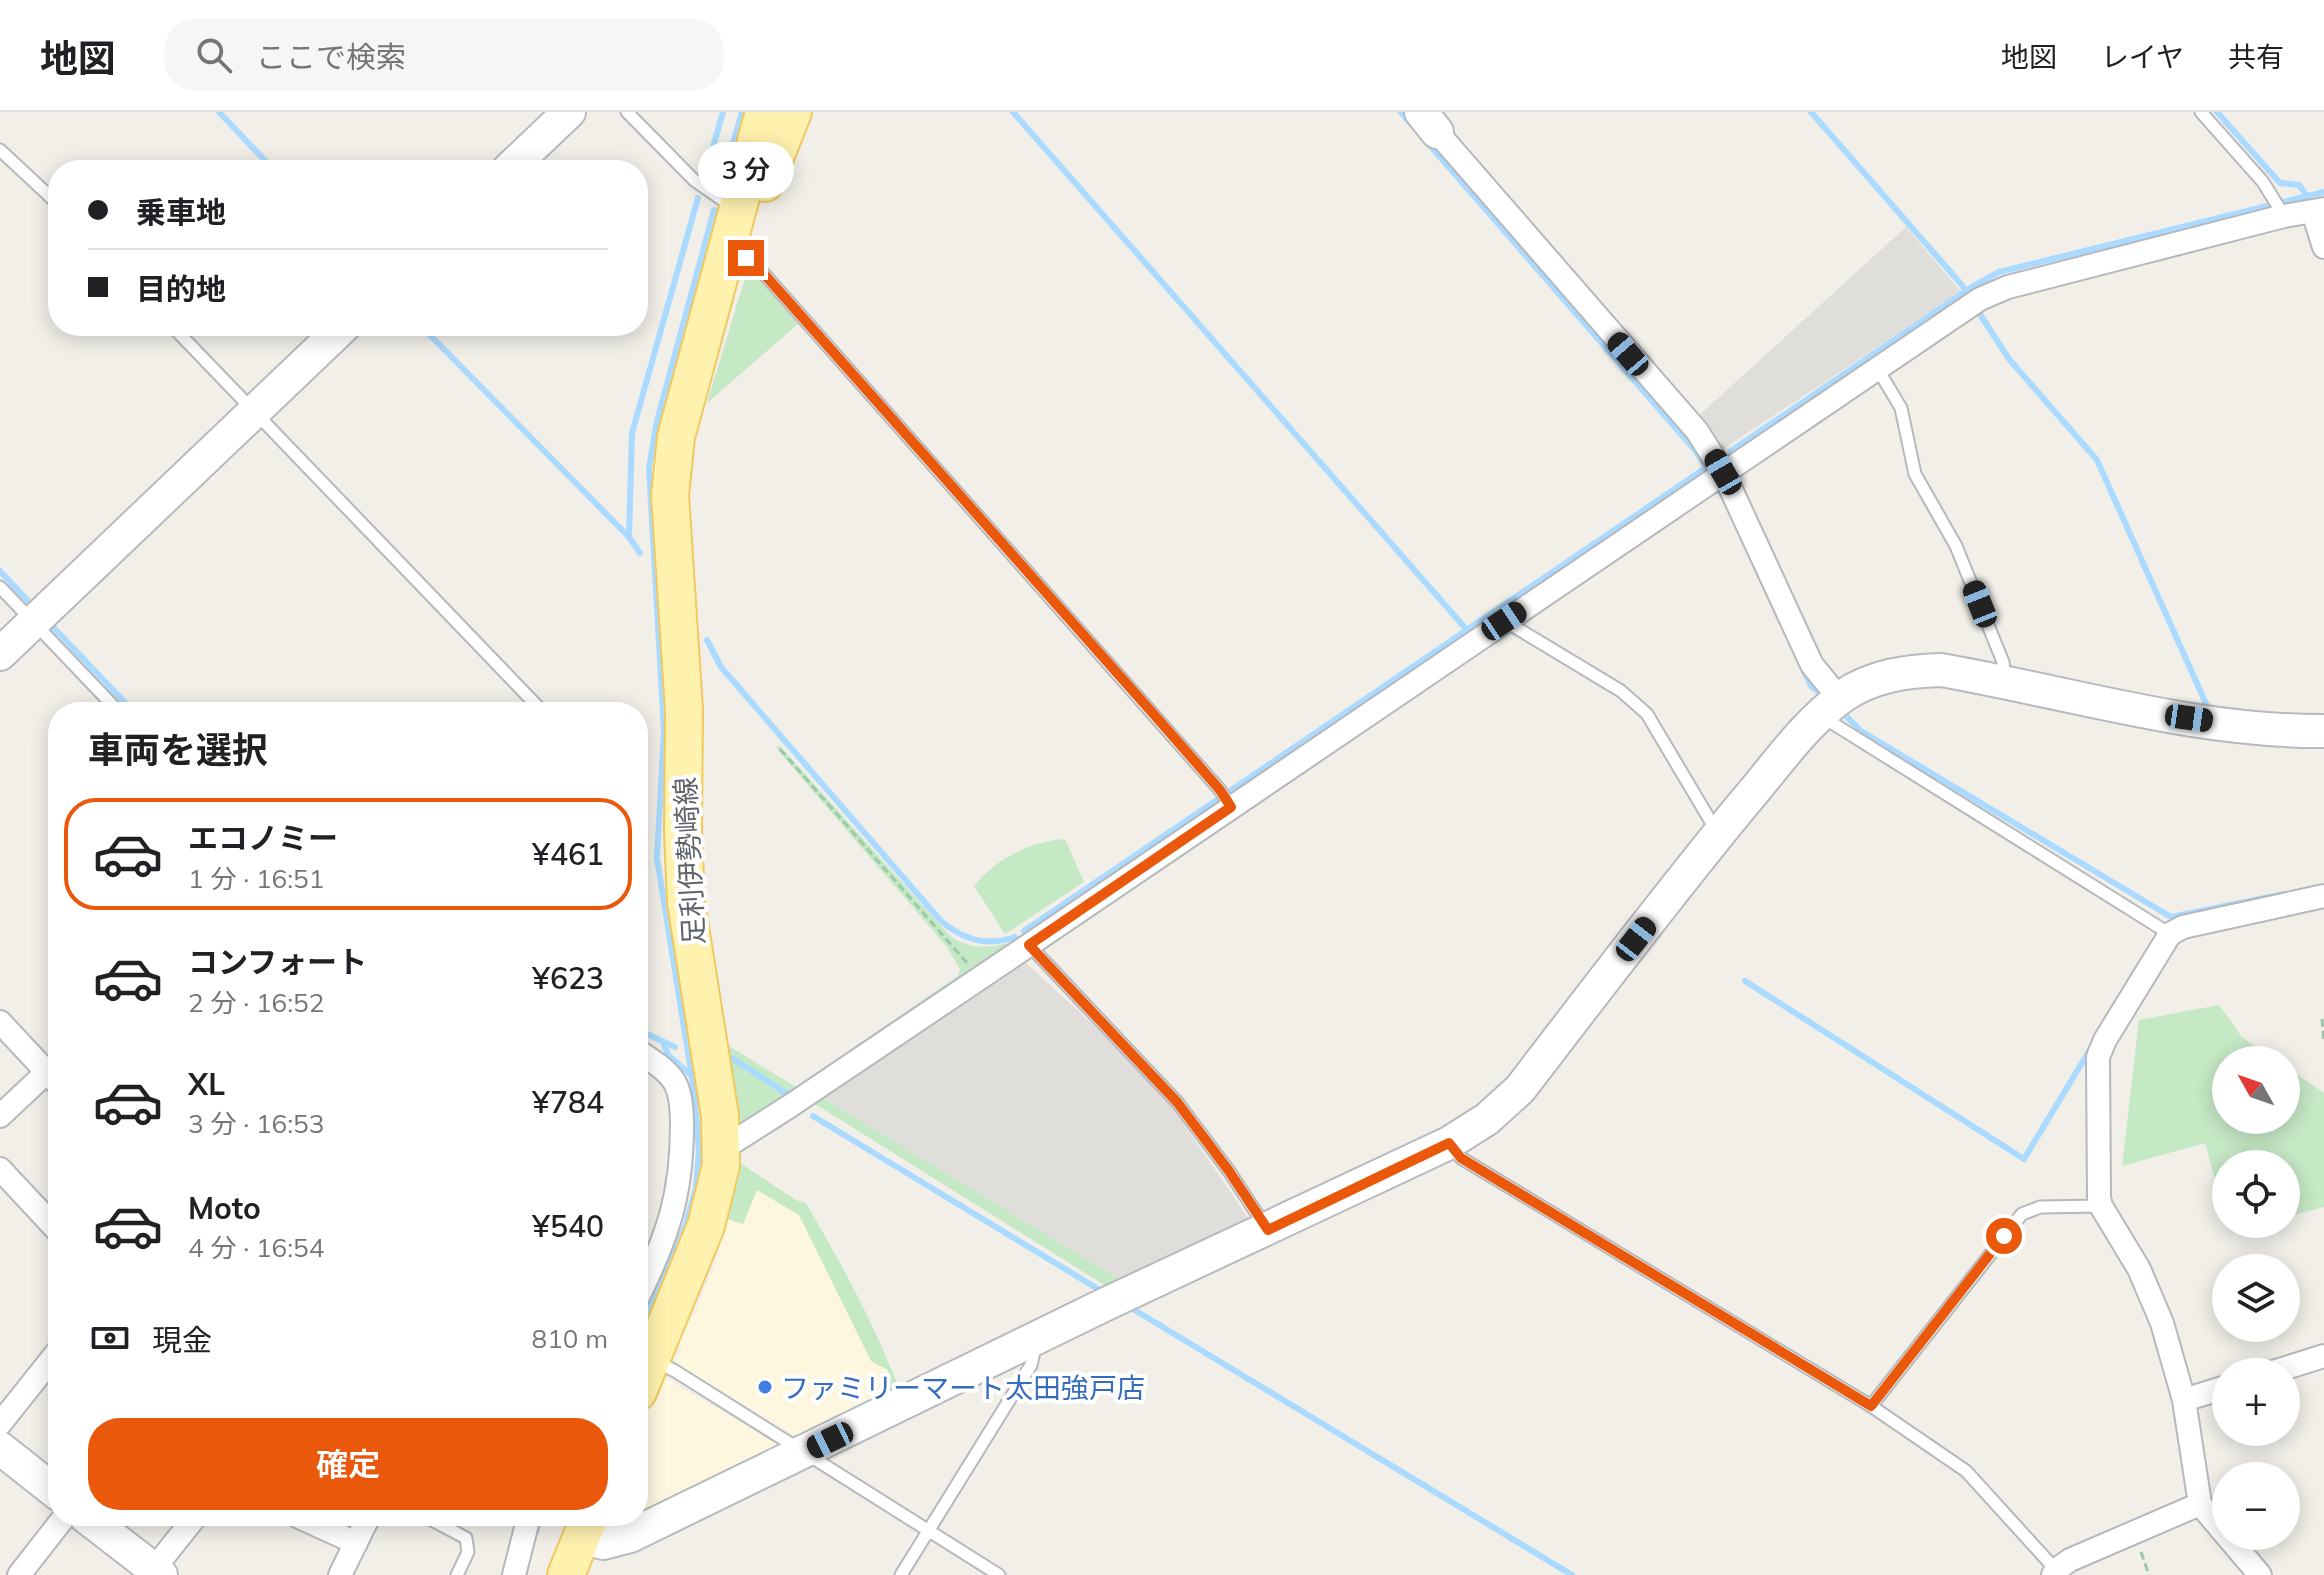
<!DOCTYPE html>
<html lang="ja">
<head>
<meta charset="utf-8">
<style>
	body { margin:0; font-family:Mulish,"Noto Sans JP",sans-serif; background:#f6f6f6; color:#202124; height:100vh; display:flex; flex-direction:column; font-size:30px; white-space:nowrap }
	* { box-sizing:border-box; margin:0 }
	p { font-size:26px; color:#757577 }
	.icon { flex:none; width:44px; height:44px; fill:none; stroke:currentColor; stroke-width:2; stroke-linecap:round; stroke-linejoin:round }
	.map { position:relative; flex:1; overflow:hidden }
	.side { position:absolute; left:48px; top:590px; width:600px; height:824px; display:flex; flex-direction:column; background:#fff; border-radius:32px; box-shadow:0 4px 20px #0003 }
	.side>* { flex:none }
	.banner { position:absolute; left:48px; top:48px; width:600px; height:176px; border-radius:32px; box-shadow:0 4px 20px #0003; display:grid; align-content:center; height:176px; padding:0 40px; background:#fff }
	.needle { width:52px; rotate:310deg }
	.tools { position:absolute; left:2212px; top:934px; display:grid; gap:16px }
	.tools a { display:grid; place-items:center; width:88px; height:88px; border-radius:50%; background:#fff; box-shadow:0 4px 20px #0003; font-size:40px }
	.end { position:absolute; width:36px; height:36px; margin:-18px; border:10px solid #ea580c; background:#fff; box-shadow:0 0 0 4px #fff }
	.from { border-radius:50% }
	.bubble { position:absolute; height:56px; border-radius:28px; background:#fff; box-shadow:0 4px 20px #0003; font-size:26px; font-weight:600; line-height:56px; text-align:center }
	.car { position:absolute; width:24px; height:48px; margin:-24px -12px; border-radius:10px; box-shadow:0 0 6px 2px #0007; background:linear-gradient(#222 24%,#8ab4d8 0 40%,#222 0 76%,#8ab4d8 0 86%,#222 0) }
	.banner b { display:flex; align-items:center; gap:28px; height:76px; font-size:30px }
	.banner b+b { border-top:2px solid #e0e0e0 }
	.banner i { width:20px; height:20px; background:#202124 }
	ul { padding:0; list-style:none }
	li { display:flex; align-items:center; gap:24px; height:112px; margin:0 16px 12px; padding:0 24px; border:4px solid transparent; border-radius:32px }
	li div { flex:1 }
	li b { display:block; font-size:30px }
	li em { font-style:normal; font-weight:600 }
	li.current { border-color:#ea580c }
	li>.icon { width:72px; height:72px; stroke-width:1.5 }
	h2 { padding:0 40px; font-size:36px; line-height:96px }
	.pay { display:flex; align-items:center; gap:20px; height:88px; padding:0 40px; font-size:30px }
	.pay p { margin-inline-start:auto }
	.cta { display:flex; gap:16px; margin-top:auto; padding:16px 40px }
	.cta a { flex:1; height:92px; border-radius:32px; background:#ea580c; color:#fff; font-size:32px; font-weight:600; line-height:92px; text-align:center }
	header { display:flex; align-items:center; gap:48px; box-sizing:border-box; height:112px; padding:0 40px; background:#fff; border-bottom:2px solid #e0e0e0 }
	header strong { font-size:38px }
	nav { display:flex; gap:44px; margin-inline-start:auto; font-size:28px }
	.search { width:560px; height:72px; background:#f6f6f6; display:flex; align-items:center; gap:20px; box-sizing:border-box; padding:0 28px; border-radius:32px; color:#757577; font-size:30px }
	.map>svg:first-child { display:block }
	.commercial { fill:#fef7e0 }
	.industrial { fill:#e0deda }
	.green { fill:#c5e8c5 }
	.lines { fill:none; stroke-linecap:round; stroke-linejoin:round }
	.stream { stroke:#aadaff; stroke-width:6 }
	.lane-casing { stroke:#b5b8bc; stroke-width:15 }
	.street-casing { stroke:#b5b8bc; stroke-width:26 }
	.secondary-casing { stroke:#b6babf; stroke-width:36 }
	.primary-casing { stroke:#f2c960; stroke-width:40 }
	.path { stroke:#9cc7a9; stroke-width:3; stroke-dasharray:8 4; stroke-linecap:butt }
	.lane { stroke:#fff; stroke-width:11 }
	.street { stroke:#fff; stroke-width:22 }
	.secondary { stroke:#fff; stroke-width:32 }
	.primary { stroke:#fff2af; stroke-width:36 }
	.route { stroke:#ea580c; stroke-width:10 }
	.shop-dot { fill:#3f7fe0; stroke:#fff; stroke-width:3 }
	.labels { text-anchor:middle; dominant-baseline:central; stroke-width:8; stroke-linejoin:round; paint-order:stroke }
	.street-label { font-size:28px; fill:#5f6368; stroke:#fff }
	.shop-label { font-size:28px; fill:#366cbe; stroke:#fff; text-anchor:start }
</style>
</head>
<body>
<header>
<strong>地図</strong>
<div class="search"><svg class="icon" aria-label="search" viewBox="0 0 24 24"><circle cx="10" cy="10" r="6"/><path d="M15 15l6 6"/></svg>ここで検索</div>
<nav><a>地図</a><a>レイヤ</a><a>共有</a></nav>
</header>
<div class="map">
<svg width="2324" height="1463" viewBox="0 0 2324 1463">
	<rect width="100%" height="100%" fill="#f1efe8"/>
	<g class="commercial">
		<path d="M737,1049L796,1088L806,1091L828,1128L891,1254L900,1278L802,1328L675,1251L682,1235L672,1229L683,1202L694,1205L720,1139L710,1135Z"/>
		<path d="M660,1263L788,1338L630,1415L615,1412L607,1404H638V1319Z"/>
	</g>
	<g class="industrial">
		<path d="M1906,115L1961,180L1720,339L1695,307Z"/>
		<path d="M1026,851L1114,932L1170,992L1248,1106L1124,1170L820,984L929,911Z"/>
	</g>
	<g class="green">
		<path d="M755,163L798,212L707,291L745,166Z"/>
		<path d="M779,633L951,825C972,837 988,837 1011,830L1014,833L733,1023L724,931L796,975L958,864L960,857L947,835L776,636Z"/>
		<path d="M1065,727L1084,770L1005,822L974,774C995,747 1031,729 1065,727Z"/>
		<path d="M2219,893L2242,925L2276,948H2226V1008H2286V955L2324,981V1095L2286,1105V1052H2226V1107L2205,1031L2122,1054L2139,908Z"/>
		<path d="M820,984L1124,1170L1109,1176L812,990Z"/>
		<path d="M737,1049L796,1088L806,1091C841,1150 875,1214 900,1278L885,1286L883,1281L888,1258L871,1249L799,1103L757,1078L743,1112L719,1105Z"/>
	</g>
	<g class="lines">
		<g class="stream">
			<path d="M219,0L274,58"/>
			<path d="M1013,0L1467,518"/>
			<path d="M1401,0L1411,12"/>
			<path d="M1811,0L1961,172L1970,186"/>
			<path d="M2217,0L2280,71L2299,73L2307,84"/>
			<path d="M703,70L723,0"/>
			<path d="M719,80L742,0"/>
			<path d="M1976,196L2009,247L2097,348L2208,596L2213,597"/>
			<path d="M421,214L629,425L640,441"/>
			<path d="M1731,339L1975,173L1999,160L2324,80"/>
			<path d="M629,425L632,321L698,86"/>
			<path d="M0,459L29,490"/>
			<path d="M55,517L134,600"/>
			<path d="M707,528L721,555L941,809C964,828 986,835 1015,825"/>
			<path d="M1804,559L1811,574L1827,587"/>
			<path d="M1841,599L1861,619L2171,805L2284,782"/>
			<path d="M1024,819L1707,355L1693,336L1427,30"/>
			<path d="M1745,869L2024,1047L2091,936"/>
			<path d="M638,918L675,935"/>
			<path d="M664,932L668,943L692,964"/>
			<path d="M732,946L787,982"/>
			<path d="M813,1004L1103,1180"/>
			<path d="M1133,1197L1572,1463"/>
			<path d="M638,1217L670,1152L685,1115L696,1076L699,1038L694,978L657,746L664,619L649,356L657,309L714,98"/>
			<path d="M536,1420L541,1404"/>
		</g>
		<g class="lane-casing">
			<g id="lane">
				<path d="M627,0L694,68L733,95"/>
				<path d="M2201,0L2263,70L2284,104"/>
				<path d="M0,38L58,92"/>
				<path d="M735,143L744,145L757,154L1220,678L1231,695"/>
				<path d="M172,214L543,600"/>
				<path d="M1877,256L1901,296L1915,362L1956,434L2003,550L2005,567"/>
				<path d="M0,475L119,600"/>
				<path d="M1505,509L1621,579L1647,602L1717,720"/>
				<path d="M1821,604L2170,822"/>
				<path d="M1029,833L1177,990L1229,1059L1265,1114"/>
				<path d="M1452,1035L1461,1046L1871,1294L1966,1359L2056,1458"/>
				<path d="M657,1250L675,1259L999,1463"/>
				<path d="M1871,1294L2022,1102L2040,1095L2101,1094"/>
				<path d="M424,1404L466,1426L468,1440L457,1463"/>
				<path d="M901,1463L1031,1253L1036,1231"/>
			</g>
		</g>
		<g class="street-casing">
			<g id="street">
				<path d="M1437,20L1697,319L1723,360L1812,553L1840,587"/>
				<path d="M2313,100L2324,135"/>
				<path d="M0,910L58,972"/>
				<path d="M638,939C650,947 668,958 675,971C681,982 682,1001 682,1013C682,1083 668,1123 638,1185"/>
				<path d="M0,1004L47,960"/>
				<path d="M722,1034L735,1029L790,994L1029,833L1980,187L2008,175L2284,104L2324,97"/>
				<path d="M0,1057L58,1119"/>
				<path d="M2273,1260L2324,1244"/>
				<path d="M2184,1288L2226,1275"/>
				<path d="M0,1312L58,1239"/>
				<path d="M297,1404L356,1431"/>
				<path d="M2226,1423L2200,1392L2184,1288L2162,1211L2139,1157L2101,1094L2099,1086L2098,945L2105,928L2170,822L2183,815L2324,784"/>
				<path d="M2227,1424L2260,1463"/>
				<path d="M19,1463L65,1404"/>
				<path d="M149,1463L196,1404"/>
				<path d="M340,1463L369,1404"/>
				<path d="M514,1463L529,1404"/>
				<path d="M2053,1463L2056,1458L2070,1448L2200,1392"/>
			</g>
		</g>
		<g class="secondary-casing">
			<g id="secondary">
				<path d="M1421,0L1437,20"/>
				<path d="M508,58L569,0"/>
				<path d="M0,542L344,214"/>
				<path d="M0,1336L58,1382"/>
				<path d="M85,1404L161,1463"/>
				<path d="M582,1425L603,1431L630,1424L1108,1191L1449,1031L1487,1007L1520,977C1594,881 1667,784 1744,691C1775,655 1804,612 1843,584C1872,564 1906,559 1941,558C2067,580 2195,620 2324,619"/>
			</g>
		</g>
		<g class="primary-casing">
			<g id="primary">
				<path d="M765,71L793,0"/>
				<path d="M638,1280L706,1114L721,1053L720,1004L686,790L683,720L684,598L670,383L676,325L764,0"/>
				<path d="M566,1463L590,1404"/>
			</g>
		</g>
		<g class="path">
			<path d="M780,637L967,851"/>
			<path d="M2322,907L2324,931"/>
			<path d="M2141,1440L2149,1463"/>
		</g>
		<use href="#lane" class="lane"/>
		<use href="#street" class="street"/>
		<use href="#secondary" class="secondary"/>
		<use href="#primary" class="primary"/>
	</g>
	<g class="lines">
		<path class="route" d="M746,146L757,154L1157,606L1220,678L1231,695L1029,833L1177,990L1229,1059L1268,1118L1449,1031L1461,1046L1871,1294L2004,1124"/>
	</g>
	<circle class="shop-dot" cx="765" cy="1275" r="8"/>
	<g class="labels">
		<g class="street-label">
			<text transform="translate(689 749) rotate(-93)">足利伊勢崎線</text>
		</g>
		<g class="shop-label">
			<text x="781" y="1275">ファミリーマート太田強戸店</text>
		</g>
	</g>
</svg>
<div class="tools">
<a><svg class="needle" viewBox="-14 -14 28 28"><path d="M0-13l5 13h-10z" fill="#e53935"/><path d="M0 13l5-13h-10z" fill="#757577"/></svg></a>
<a><svg class="icon" aria-label="locate" viewBox="0 0 24 24"><circle cx="12" cy="12" r="6"/><path d="M12 2v4M12 18v4M2 12h4M18 12h4"/></svg></a>
<a><svg class="icon" aria-label="layers" viewBox="0 0 24 24"><path d="M12 4l9 5-9 5-9-5zM3 14l9 5 9-5"/></svg></a>
<a>+</a>
<a>−</a>
</div>
<i class="end from" style="left:2004px;top:1124px"></i>
<i class="end" style="left:746px;top:146px"></i>
<div class="bubble" style="left:698px;top:30px;width:96px">3 分</div>
<i class="car" style="left:1628px;top:242px;rotate:319deg"></i>
<i class="car" style="left:1723px;top:360px;rotate:330deg"></i>
<i class="car" style="left:1980px;top:492px;rotate:338deg"></i>
<i class="car" style="left:1504px;top:509px;rotate:56deg"></i>
<i class="car" style="left:2189px;top:606px;rotate:98deg"></i>
<i class="car" style="left:1636px;top:827px;rotate:38deg"></i>
<i class="car" style="left:830px;top:1328px;rotate:244deg"></i>
<div class="banner">
<b><i class="from"></i>乗車地</b>
<b><i></i>目的地</b>
</div>
<section class="side">
<h2>車両を選択</h2>
<ul>
<li class="current"><svg class="icon" aria-label="car" viewBox="0 0 24 24"><path d="M5 17H2v-5l4-1 3-4h7l3 4 3 1v5h-3M9 17h6M6 11h13"/><circle cx="7" cy="17" r="2"/><circle cx="17" cy="17" r="2"/></svg><div><b>エコノミー</b><p>1 分 · 16:51</p></div><em>¥461</em></li>
<li><svg class="icon" aria-label="car" viewBox="0 0 24 24"><path d="M5 17H2v-5l4-1 3-4h7l3 4 3 1v5h-3M9 17h6M6 11h13"/><circle cx="7" cy="17" r="2"/><circle cx="17" cy="17" r="2"/></svg><div><b>コンフォート</b><p>2 分 · 16:52</p></div><em>¥623</em></li>
<li><svg class="icon" aria-label="car" viewBox="0 0 24 24"><path d="M5 17H2v-5l4-1 3-4h7l3 4 3 1v5h-3M9 17h6M6 11h13"/><circle cx="7" cy="17" r="2"/><circle cx="17" cy="17" r="2"/></svg><div><b>XL</b><p>3 分 · 16:53</p></div><em>¥784</em></li>
<li><svg class="icon" aria-label="car" viewBox="0 0 24 24"><path d="M5 17H2v-5l4-1 3-4h7l3 4 3 1v5h-3M9 17h6M6 11h13"/><circle cx="7" cy="17" r="2"/><circle cx="17" cy="17" r="2"/></svg><div><b>Moto</b><p>4 分 · 16:54</p></div><em>¥540</em></li>
</ul>
<div class="pay"><svg class="icon" aria-label="cash" viewBox="0 0 24 24"><path d="M3 7h18v10H3z"/><circle cx="12" cy="12" r="2"/></svg>現金<p>810 m</p></div>
<div class="cta"><a>確定</a></div>
</section>
</div>
</body>
</html>
